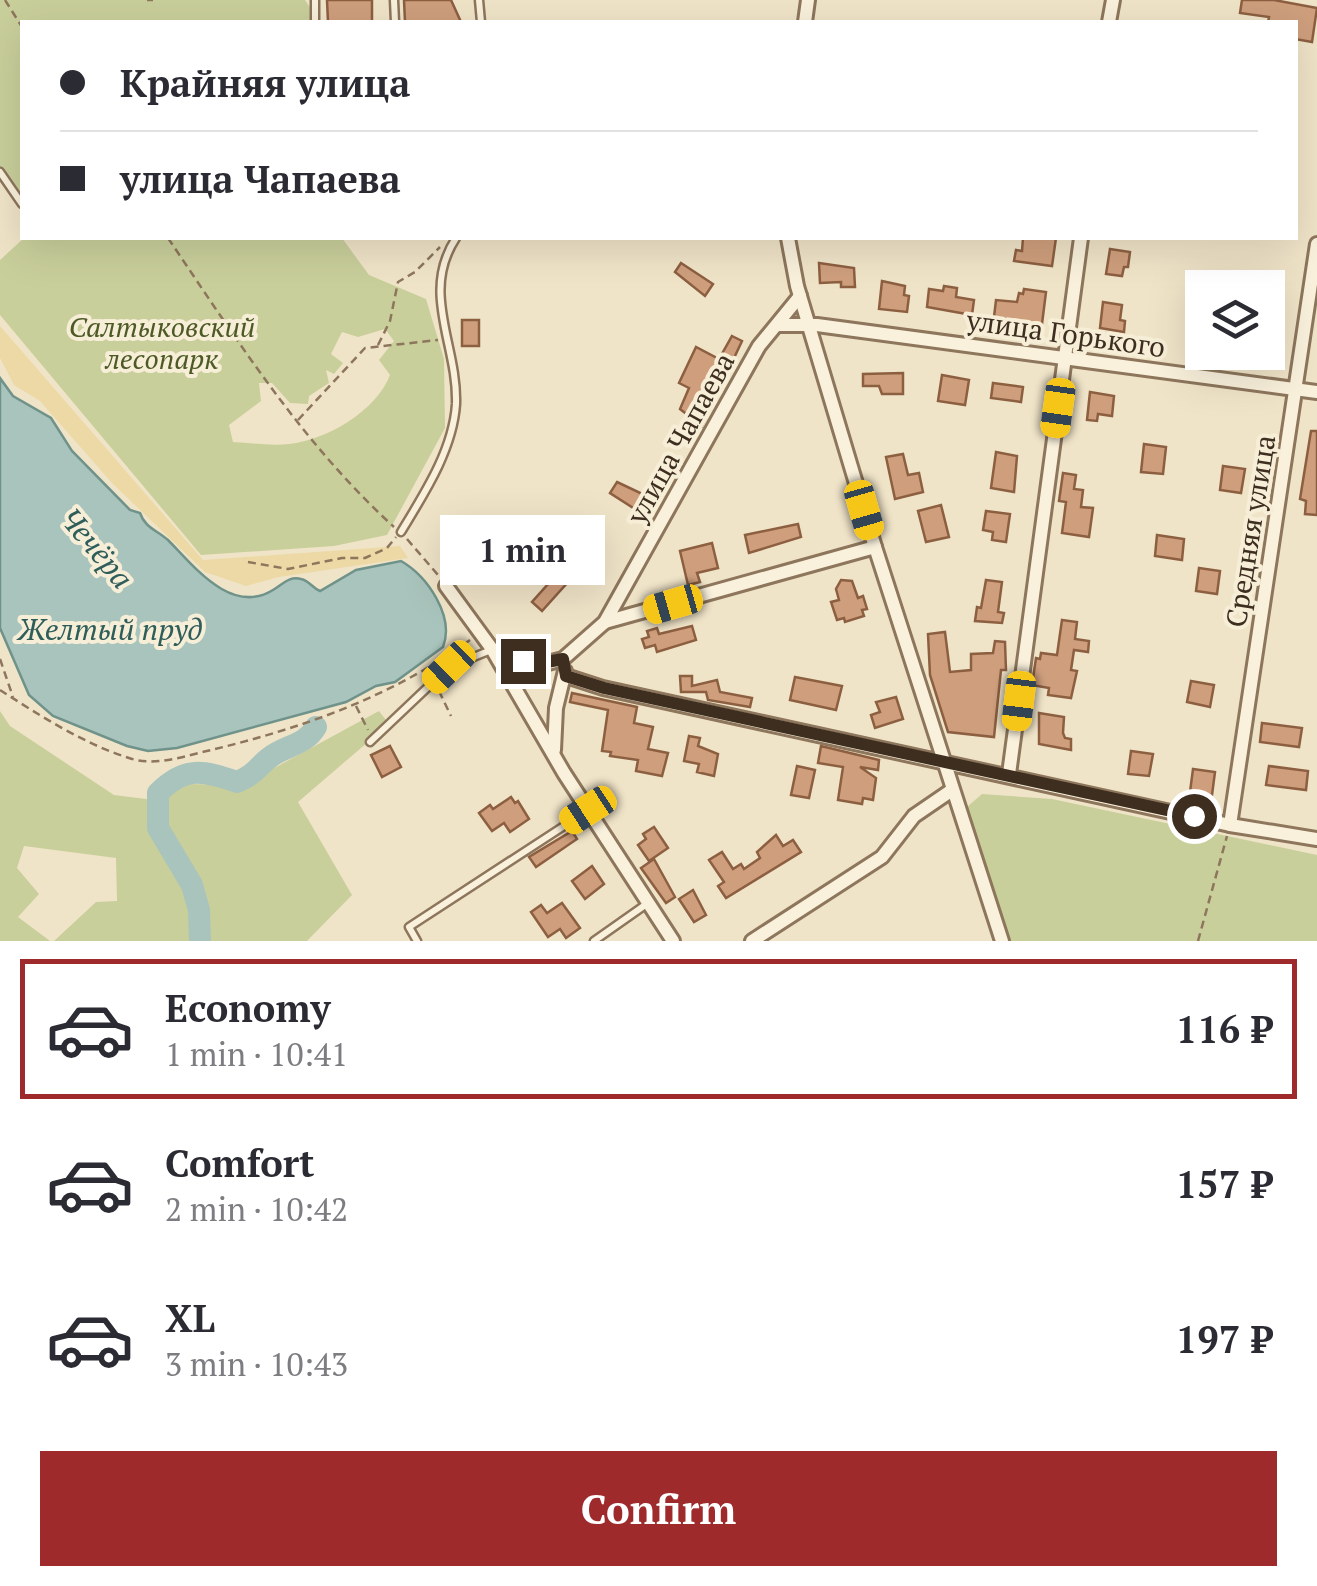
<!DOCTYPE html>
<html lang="en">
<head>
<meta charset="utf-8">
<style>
	body { margin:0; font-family:"PT Serif",serif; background:#f7f7f7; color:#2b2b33; height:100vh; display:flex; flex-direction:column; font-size:38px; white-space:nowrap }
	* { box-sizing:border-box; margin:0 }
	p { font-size:32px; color:#7c7c81 }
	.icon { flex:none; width:55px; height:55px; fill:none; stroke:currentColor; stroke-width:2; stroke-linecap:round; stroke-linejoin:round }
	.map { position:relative; height:941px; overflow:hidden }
	.panel { display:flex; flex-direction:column; background:#fff; flex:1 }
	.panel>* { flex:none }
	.banner { position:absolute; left:20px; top:20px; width:1278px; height:220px; border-radius:0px; box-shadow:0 10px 40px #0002; display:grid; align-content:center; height:220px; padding:0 40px; background:#fff }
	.tools { position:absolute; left:1185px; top:270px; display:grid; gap:20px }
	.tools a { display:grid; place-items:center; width:100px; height:100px; border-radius:0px; background:#fff; box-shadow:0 10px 40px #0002; font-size:50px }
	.end { position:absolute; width:45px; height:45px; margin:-22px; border:12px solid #3d2e20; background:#fff; box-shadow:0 0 0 5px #fff }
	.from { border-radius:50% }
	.bubble { position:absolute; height:70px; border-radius:0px; background:#fff; box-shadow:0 10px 40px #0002; font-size:32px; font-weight:600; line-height:70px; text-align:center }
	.car { position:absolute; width:30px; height:60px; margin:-30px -15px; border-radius:12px; box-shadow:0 0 8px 2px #0007; background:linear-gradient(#f5c518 24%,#345 0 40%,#f5c518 0 76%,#345 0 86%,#f5c518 0) }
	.banner b { display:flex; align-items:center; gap:35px; height:95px; font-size:38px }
	.banner b+b { border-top:2px solid #e1e1e2 }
	.banner i { width:25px; height:25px; background:#2b2b33 }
	ul { padding:18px 0 0; list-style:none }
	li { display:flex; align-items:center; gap:30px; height:140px; margin:0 20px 15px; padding:0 20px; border:5px solid transparent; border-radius:0px }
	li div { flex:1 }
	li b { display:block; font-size:38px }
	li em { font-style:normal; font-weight:600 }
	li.active { border-color:#9e2a2b }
	li>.icon { width:90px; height:90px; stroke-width:1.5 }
	.cta { display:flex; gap:20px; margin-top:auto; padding:20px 40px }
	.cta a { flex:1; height:115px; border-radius:0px; background:#9e2a2b; color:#fff; font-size:40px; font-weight:600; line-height:115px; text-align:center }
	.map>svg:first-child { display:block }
	.green { fill:#c9cf9b; fill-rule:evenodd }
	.sand { fill:#ecd9a5 }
	.water { fill:#a9c4bc; stroke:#6f938a; stroke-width:2.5 }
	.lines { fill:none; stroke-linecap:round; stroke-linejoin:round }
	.river { stroke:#a9c4bc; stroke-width:22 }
	.building { fill:#cf9f7d; stroke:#8d5f41; stroke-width:2.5 }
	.service-casing { stroke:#8d765c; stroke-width:11 }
	.minor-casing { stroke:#8d765c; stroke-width:18 }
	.path { stroke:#8d765c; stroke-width:2.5; stroke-dasharray:8 5; stroke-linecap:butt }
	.service { stroke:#faf1dc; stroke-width:6 }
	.minor { stroke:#faf1dc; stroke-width:12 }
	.route { stroke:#3d2e20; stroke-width:12 }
	.labels { text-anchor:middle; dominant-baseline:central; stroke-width:8; stroke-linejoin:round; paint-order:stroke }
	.park-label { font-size:28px; font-style:italic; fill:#4d5a26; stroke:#f7eed8 }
	.street-label { font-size:28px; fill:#3d2e20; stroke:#f7eed8 }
	.water-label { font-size:30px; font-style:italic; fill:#2f5d5a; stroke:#f7eed8 }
</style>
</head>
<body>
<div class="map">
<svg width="1317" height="941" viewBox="0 0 1317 941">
	<rect width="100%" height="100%" fill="#f0e4c8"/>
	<g class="green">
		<path d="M0,0H305L313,12L310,22H22V204L0,172Z"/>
		<path d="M24,238H342L369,275L426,299L444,359L445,428L387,535L334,546L201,555L0,315V260ZM385,329L394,341L379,360L390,375C376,411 327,440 289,444C271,446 251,443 233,442L229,425L261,401L259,383H272L290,403L308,404L309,396L329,383L326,370L334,374L343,363L331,354L342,332L358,337Z"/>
		<path d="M0,711L10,726L114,795L154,800L186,784L243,785L379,711L389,724L298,802L352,895L307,941H54L96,902L117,901L116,858L24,846L17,868L39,894L18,917L50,941H0Z"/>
		<path d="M982,794L1052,799L1317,855V941H1011L967,807Z"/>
	</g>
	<path class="sand" d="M0,326L203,560L400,546L408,558L279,577L246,586L205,572L112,483L40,401L14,385L0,358Z"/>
	<path class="water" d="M0,378L13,396L51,418L72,451L130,510L140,513C145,528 157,530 168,540C193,565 231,616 273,590C283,584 289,576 301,579C310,581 312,588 320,591L356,570L401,561C427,576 455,616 443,647L395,682L376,686L346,702L177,748L148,751L127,746L53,716L29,695L0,628Z"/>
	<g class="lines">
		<path class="river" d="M200,941L199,910L192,885L158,828V793C185,766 203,770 237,782C257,773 255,769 269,758C285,745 305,746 316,727"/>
	</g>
	<g class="building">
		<path d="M327,0H372V22H328Z"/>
		<path d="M404,0H451L461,22H405Z"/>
		<path d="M1242,0H1274L1317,8L1312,42L1295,39V22H1268L1269,17L1240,13Z"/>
		<path d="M1023,238H1056L1052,266L1014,261L1016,250L1022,251Z"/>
		<path d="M1110,249L1130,252L1128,267H1124L1122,276L1106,274Z"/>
		<path d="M681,263L713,284L705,296L675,272Z"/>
		<path d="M819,263L854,268L855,287H841V282L820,283Z"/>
		<path d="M882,281L905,286L904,295L909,296L907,312L879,309Z"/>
		<path d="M944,286L957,288L956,297L974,300L972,315L927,307L929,289L943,291Z"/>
		<path d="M1024,289L1046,292L1042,324L994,317L996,300L1017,302L1019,293L1023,294Z"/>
		<path d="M1103,302L1122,305L1120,320L1125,321L1124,332L1100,328Z"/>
		<rect x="462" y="320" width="17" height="26"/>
		<path d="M732,336L742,341L702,426L680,409L689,388L679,383L696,347L719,359Z"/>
		<path d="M903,373V394H882L879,386H863V374Z"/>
		<path d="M942,375L969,380L965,405L938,401Z"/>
		<path d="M993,383L1023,387L1021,402L991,398Z"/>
		<path d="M1090,392L1114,396L1112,416L1098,414L1097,421L1087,420Z"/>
		<path d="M1311,431H1317V515L1305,514L1306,501L1300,499Z"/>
		<path d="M1144,444L1166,447L1163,474L1141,472Z"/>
		<path d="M996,452L1017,456L1014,492L991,488Z"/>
		<path d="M903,454L908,475L919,473L923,492L895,499L886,457Z"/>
		<path d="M1223,466L1245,469L1241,493L1220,490Z"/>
		<path d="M1063,473L1076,475L1074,489L1083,490L1081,507L1093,508L1089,537L1062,533L1066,502L1059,501Z"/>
		<path d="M617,482L651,498L641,513L610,493Z"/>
		<path d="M941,505L949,537L926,542L918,511Z"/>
		<path d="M986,511L1010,514L1006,542L992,540L993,532L983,530Z"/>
		<path d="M798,524L801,537L749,553L745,535Z"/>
		<path d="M1157,535L1184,539L1182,560L1155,556Z"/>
		<path d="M712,543L718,568L697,573L700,582L688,585L680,551Z"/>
		<path d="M1199,568L1220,571L1217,594L1196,591Z"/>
		<path d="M558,573L568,582L542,611L532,602Z"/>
		<path d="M841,580L852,581L858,598L863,596L867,609L862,610L864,616L845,622L844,618L837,620L831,602L839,600L836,589Z"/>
		<path d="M986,580L1002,582L998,612L1004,613L1002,623L975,621L977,607L981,608Z"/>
		<path d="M1062,620L1077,622L1075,639L1089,641L1088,652L1074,650L1071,670L1077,671L1071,698L1048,695L1049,688L1032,685L1036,658L1040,659L1041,653L1057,655Z"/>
		<path d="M692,626L696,640L657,652L655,645L645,648L642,639L649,637L647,631L657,628L659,634Z"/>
		<path d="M945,632L950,672L971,670V654L993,653L995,641L1005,642L1006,670H1001L994,737L948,732L930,675L928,634Z"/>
		<path d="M680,676H692V686L717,680L720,692L752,698L750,707L708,700L706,692H681Z"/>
		<path d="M795,677L842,686L836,710L790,700Z"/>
		<path d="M1191,681L1214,685L1210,707L1187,702Z"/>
		<path d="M572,693L637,707L634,723L653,727L648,749L668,753L662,776L636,771L638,760L610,756L611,752L602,751L608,710L570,702Z"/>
		<path d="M896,697L903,719L875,728L871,715L880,712L876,702Z"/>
		<path d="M1039,713L1064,717L1063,733L1065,738L1071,739V750L1039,744Z"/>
		<path d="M1262,723L1302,728L1299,747L1260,742Z"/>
		<path d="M689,736L700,738L698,746L718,754L714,776L697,772L699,764L684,761Z"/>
		<path d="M390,746L401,767L382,777L371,755Z"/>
		<path d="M821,746L879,760L878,770L860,767L876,778L873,800L863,798L862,804L838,800L843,767L818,763Z"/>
		<path d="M1131,751L1153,754L1149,776L1128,774Z"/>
		<path d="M797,766L815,770L809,798L791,795Z"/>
		<path d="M1269,766L1308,771L1306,790L1266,785Z"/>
		<path d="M1193,769L1215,772L1212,795L1190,792Z"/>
		<path d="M511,797L515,803L518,801L529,819L510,832L504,823L492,831L479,813L490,805L493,809Z"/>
		<path d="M654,827L668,848L649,861L638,845L646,839L643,834Z"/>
		<path d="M572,831L577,839L536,867L529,857Z"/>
		<path d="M776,835L783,846L793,840L801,852L726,898L718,886L724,882L709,860L722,852L733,869L741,864L744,869L760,858L757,852Z"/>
		<path d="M654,859L675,897L666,903L641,868Z"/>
		<path d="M592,866L604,884L585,899L572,881Z"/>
		<path d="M693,890L706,915L694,922L679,899Z"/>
		<path d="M562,903L580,928L566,938L560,929L548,937L531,912L541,905L547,913Z"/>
	</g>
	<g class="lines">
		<g class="service-casing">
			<g id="service">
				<path d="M315,0V22"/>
				<path d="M394,0L395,22"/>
				<path d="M479,0L481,22"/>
				<path d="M0,172L22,204"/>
				<path d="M401,532C424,494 453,450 456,404C458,345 420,293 456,238"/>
				<path d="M370,742L449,667L491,650"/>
				<path d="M417,941L409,927L587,811"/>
				<path d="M594,941L648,903"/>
			</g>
		</g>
		<g class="minor-casing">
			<g id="minor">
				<path d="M805,22L808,0"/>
				<path d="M1109,22L1113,0"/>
				<path d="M788,238L797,286L875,547L1002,941"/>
				<path d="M779,325H817L1317,392"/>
				<path d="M446,586L492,649L564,773L673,941"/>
				<path d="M605,622L875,547"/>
				<path d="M492,649L523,661L548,663L563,659L605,622L759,346L800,296"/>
				<path d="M566,676L603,688L1230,825L1317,839"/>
				<path d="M554,750L556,708L565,671"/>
				<path d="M1009,774L1081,238"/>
				<path d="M1230,825L1317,244"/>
				<path d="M752,941L882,857L914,816L952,790"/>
			</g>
		</g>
		<g class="path">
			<path d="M5,0L22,27"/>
			<path d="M147,0H153"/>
			<path d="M168,238C237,340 302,443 394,527"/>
			<path d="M378,345L390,321L398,282L415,272L440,247"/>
			<path d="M298,420L365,348L438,340"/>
			<path d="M407,539L438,575"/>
			<path d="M248,562L288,569L342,558H365L387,548L396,537"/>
			<path d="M0,659L13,697"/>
			<path d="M0,690C39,715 84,744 129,758C155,767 185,756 211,750C303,728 393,696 470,640"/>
			<path d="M439,691L451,716"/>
			<path d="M356,706L368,730"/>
			<path d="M1198,941L1227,836"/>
		</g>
		<use href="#service" class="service"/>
		<use href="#minor" class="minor"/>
	</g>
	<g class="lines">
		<path class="route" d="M523,661L536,664L563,659L566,676L604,688L1194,816"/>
	</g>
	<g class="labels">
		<g class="park-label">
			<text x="162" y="326">Салтыковский<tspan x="162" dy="32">лесопарк</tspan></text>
		</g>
		<g class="street-label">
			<text transform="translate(1066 333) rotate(8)">улица Горького</text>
			<text transform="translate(680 438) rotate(-61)">улица Чапаева</text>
			<text transform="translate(1250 531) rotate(-81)">Средняя улица</text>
		</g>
		<g class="water-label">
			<text transform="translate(97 548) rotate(50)">Чечёра</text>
			<text x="110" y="629">Желтый пруд</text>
		</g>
	</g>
</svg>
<div class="tools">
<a><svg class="icon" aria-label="layers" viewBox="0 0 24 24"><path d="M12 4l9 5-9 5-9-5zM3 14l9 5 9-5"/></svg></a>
</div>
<i class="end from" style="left:1194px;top:816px"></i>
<i class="end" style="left:523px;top:661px"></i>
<div class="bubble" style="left:440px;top:515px;width:165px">1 min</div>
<i class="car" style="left:1058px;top:408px;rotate:188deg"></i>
<i class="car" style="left:864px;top:510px;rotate:164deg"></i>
<i class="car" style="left:673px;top:604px;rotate:254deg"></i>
<i class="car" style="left:449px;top:667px;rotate:226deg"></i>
<i class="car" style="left:1019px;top:701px;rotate:187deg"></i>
<i class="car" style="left:588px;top:810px;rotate:237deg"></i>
<div class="banner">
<b><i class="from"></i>Крайняя улица</b>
<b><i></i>улица Чапаева</b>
</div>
</div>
<section class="panel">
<ul>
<li class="active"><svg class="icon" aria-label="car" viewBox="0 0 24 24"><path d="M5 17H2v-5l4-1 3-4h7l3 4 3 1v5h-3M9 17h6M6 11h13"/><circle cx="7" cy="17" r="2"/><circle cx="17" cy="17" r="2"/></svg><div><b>Economy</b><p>1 min · 10:41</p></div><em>116 ₽</em></li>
<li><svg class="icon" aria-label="car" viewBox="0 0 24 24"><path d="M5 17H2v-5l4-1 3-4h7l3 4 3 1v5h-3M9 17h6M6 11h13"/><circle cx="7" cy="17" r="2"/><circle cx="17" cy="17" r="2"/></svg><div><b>Comfort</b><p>2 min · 10:42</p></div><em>157 ₽</em></li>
<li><svg class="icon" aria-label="car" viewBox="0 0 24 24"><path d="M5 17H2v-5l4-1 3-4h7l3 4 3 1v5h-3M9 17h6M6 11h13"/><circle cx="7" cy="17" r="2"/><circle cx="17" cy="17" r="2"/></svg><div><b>XL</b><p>3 min · 10:43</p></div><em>197 ₽</em></li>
</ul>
<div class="cta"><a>Confirm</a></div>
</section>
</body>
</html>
